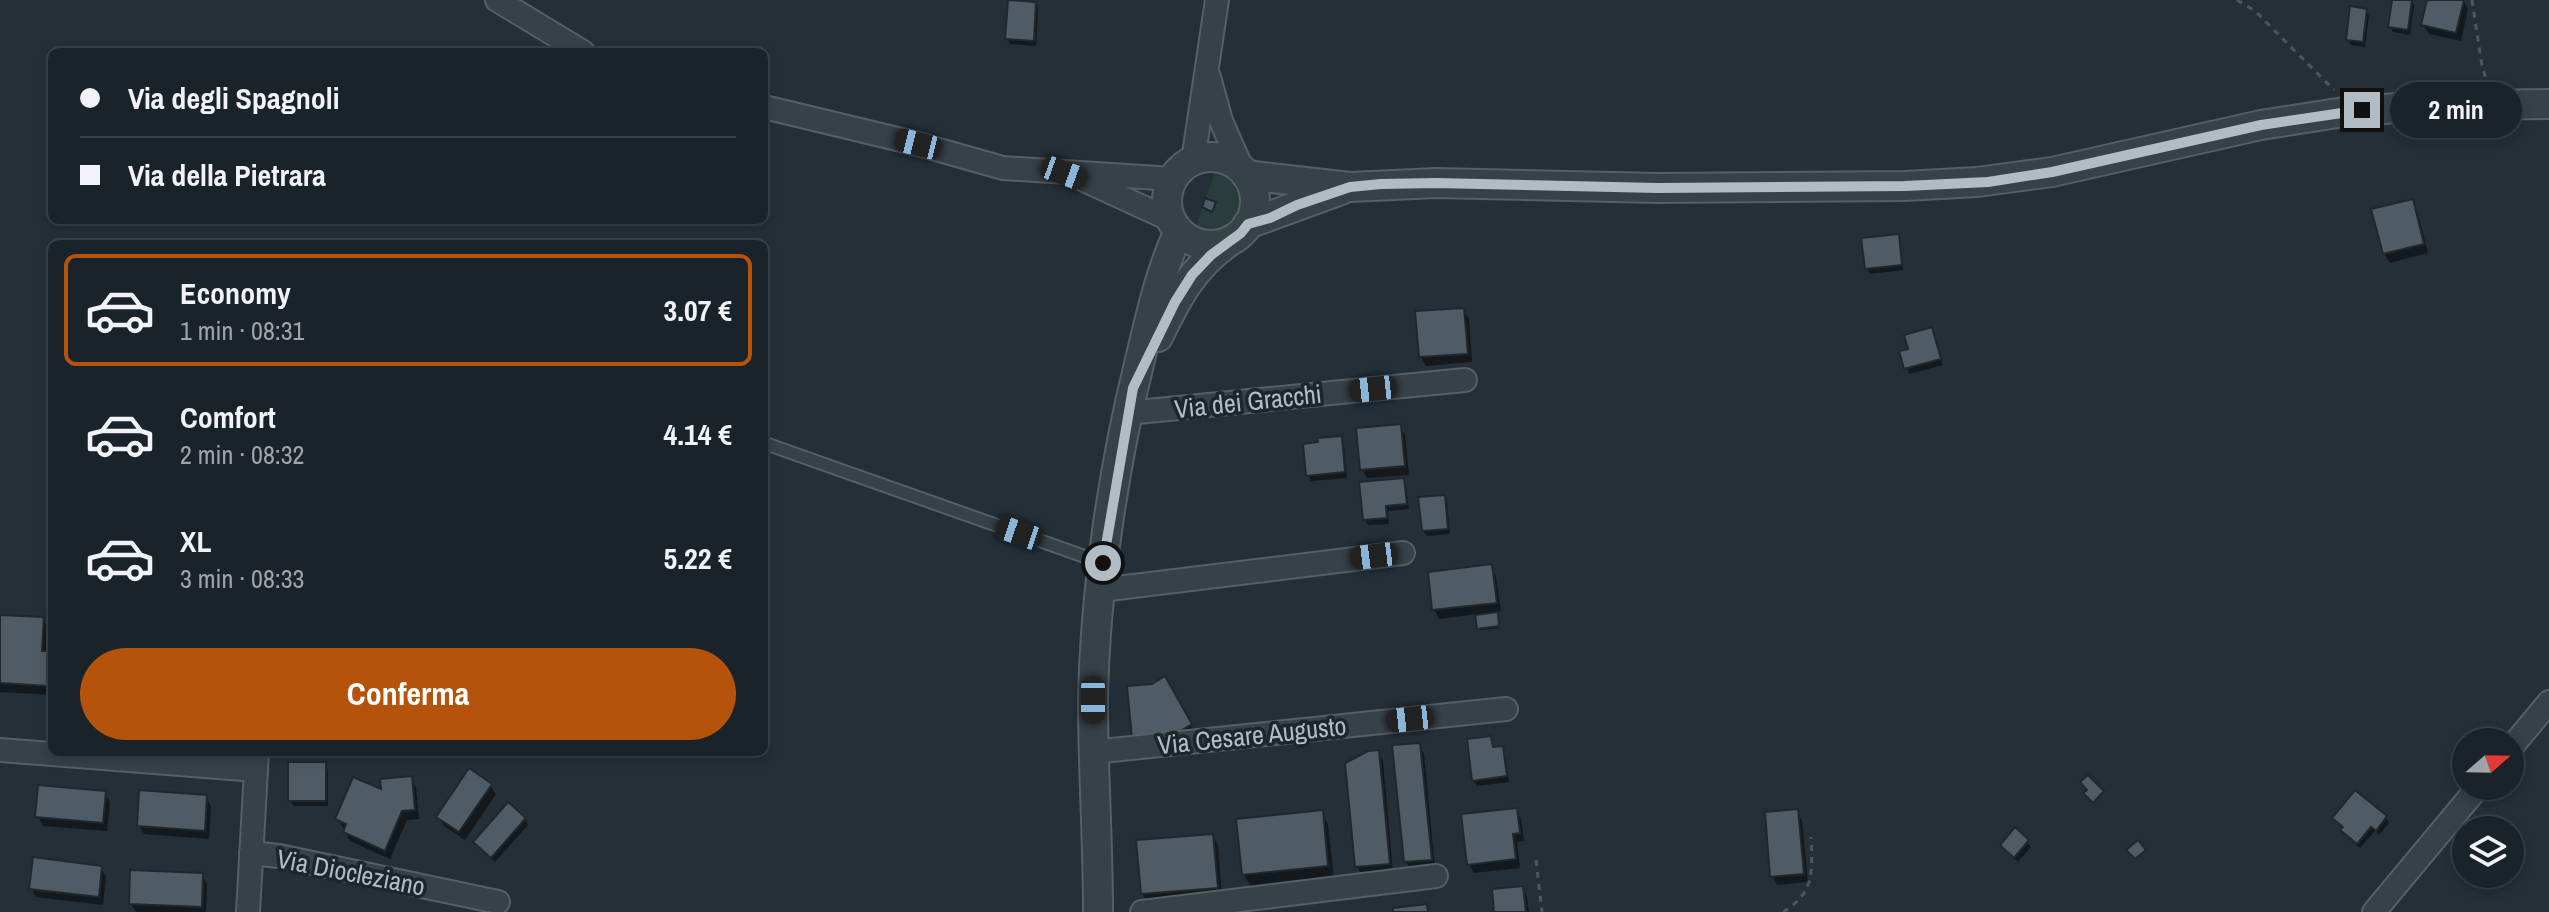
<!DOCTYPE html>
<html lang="it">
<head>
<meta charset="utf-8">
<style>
	body { margin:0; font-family:"Archivo Narrow",sans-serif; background:#242b32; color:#f1f3f6; height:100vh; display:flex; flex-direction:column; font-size:30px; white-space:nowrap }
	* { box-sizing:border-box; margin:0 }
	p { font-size:26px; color:#a0a4a8 }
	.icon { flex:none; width:44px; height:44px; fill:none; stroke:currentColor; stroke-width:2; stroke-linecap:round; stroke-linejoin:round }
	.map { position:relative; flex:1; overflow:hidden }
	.side { position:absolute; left:48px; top:240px; width:720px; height:516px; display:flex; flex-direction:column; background:#1b232a; border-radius:12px; box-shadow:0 4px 12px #0003,0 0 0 2px #394047 }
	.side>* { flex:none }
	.guide { position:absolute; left:48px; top:48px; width:720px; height:176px; border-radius:12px; box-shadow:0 4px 12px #0003,0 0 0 2px #394047; display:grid; align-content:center; height:176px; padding:0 32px; background:#1b232a }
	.needle { width:52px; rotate:70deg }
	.controls { position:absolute; left:2452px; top:728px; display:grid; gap:16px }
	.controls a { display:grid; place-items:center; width:72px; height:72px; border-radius:50%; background:#1b232a; box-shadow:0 4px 12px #0003,0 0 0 2px #394047; font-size:40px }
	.end { position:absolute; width:36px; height:36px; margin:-18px; border:10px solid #b2bcc4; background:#111; box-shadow:0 0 0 4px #111 }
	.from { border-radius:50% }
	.bubble { position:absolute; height:56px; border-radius:28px; background:#1b232a; box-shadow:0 4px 12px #0003,0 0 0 2px #394047; font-size:26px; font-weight:700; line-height:56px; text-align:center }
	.car { position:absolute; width:24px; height:48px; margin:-24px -12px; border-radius:10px; box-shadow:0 0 6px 2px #0007; background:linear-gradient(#222 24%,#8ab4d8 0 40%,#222 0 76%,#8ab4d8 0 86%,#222 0) }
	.guide b { display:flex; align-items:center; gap:28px; height:76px; font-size:30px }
	.guide b+b { border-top:2px solid #394047 }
	.guide i { width:20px; height:20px; background:#f1f3f6 }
	ul { padding:14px 0 0; list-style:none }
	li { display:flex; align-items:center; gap:24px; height:112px; margin:0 16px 12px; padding:0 16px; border:4px solid transparent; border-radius:12px }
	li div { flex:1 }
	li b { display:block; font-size:30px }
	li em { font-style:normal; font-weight:700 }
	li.active { border-color:#b45309 }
	li>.icon { width:72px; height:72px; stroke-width:1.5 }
	.primary-button { display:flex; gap:16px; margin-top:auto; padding:16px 32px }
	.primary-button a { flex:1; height:92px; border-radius:48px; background:#b45309; color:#fff; font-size:32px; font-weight:700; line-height:92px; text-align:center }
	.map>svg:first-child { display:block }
	.green { fill:#293d3a }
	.shadow { fill:#0007 }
	.building { fill:#4f5c66; stroke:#1f282f; stroke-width:2 }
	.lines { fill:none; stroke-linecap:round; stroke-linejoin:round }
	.service-casing { stroke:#555f66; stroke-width:15 }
	.minor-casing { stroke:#555f66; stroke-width:26 }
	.tertiary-casing { stroke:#555f66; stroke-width:32 }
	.path { stroke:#485a59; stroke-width:3; stroke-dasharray:6 6; stroke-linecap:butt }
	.service { stroke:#374148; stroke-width:11 }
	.minor { stroke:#374148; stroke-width:22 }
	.tertiary { stroke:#374148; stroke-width:28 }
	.route { stroke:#b2bcc4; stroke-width:10 }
	.labels { text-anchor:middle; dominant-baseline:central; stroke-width:7; stroke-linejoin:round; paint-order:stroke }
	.street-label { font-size:26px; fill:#b2bcc4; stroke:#1d262d }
</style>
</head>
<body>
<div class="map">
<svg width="2549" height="912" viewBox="0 0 2549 912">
	<rect width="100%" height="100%" fill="#242f38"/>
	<path class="green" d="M1215,172C1260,188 1235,248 1195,229Z"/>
	<g class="shadow">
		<path d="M2394,0H2411L2414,6L2410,35L2393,32L2390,27Z"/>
		<path d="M2429,0H2463L2468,9L2461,41L2429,34L2423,25Z"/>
		<path d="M1035,4L1038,9L1036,46L1010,44L1007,38Z"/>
		<path d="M2366,10L2369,16L2365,47L2351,45L2348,40Z"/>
		<path d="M2412,201L2417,210L2428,253L2390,263L2384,254L2374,211Z"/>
		<path d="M1897,236L1901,242L1903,270L1870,274L1867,268Z"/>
		<path d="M1463,310L1469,319L1472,362L1426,366L1421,357Z"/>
		<path d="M1931,329L1943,365L1909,374L1902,353L1910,351Z"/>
		<path d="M1400,426L1405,435L1409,475L1367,478L1362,469Z"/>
		<path d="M1341,438L1344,444L1347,478L1311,481L1308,475L1320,444Z"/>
		<path d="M1403,480L1406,486L1409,509L1388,511L1389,524L1368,525L1365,520Z"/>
		<path d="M1444,497L1447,502L1450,534L1427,536L1423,531Z"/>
		<path d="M1491,567L1496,576L1501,611L1495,612L1499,628L1480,630L1477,614L1439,619L1434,610Z"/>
		<path d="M0,617L43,619L48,628L47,653L52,659V695L0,692Z"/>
		<path d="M1164,679L1196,734L1183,741L1153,686Z"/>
		<path d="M1490,738L1494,749L1502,748L1505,754L1509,782L1477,786L1474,780Z"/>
		<path d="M1419,745L1424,754L1435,868L1411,871L1406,862Z"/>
		<path d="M1378,752L1383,761L1393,872L1362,875L1357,866Z"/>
		<path d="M325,764L328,770V806H294L290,801Z"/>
		<path d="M410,778L416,787L419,819L407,820L390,859L350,841L345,832L346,829L343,828L337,819Z"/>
		<path d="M490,785L496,794L465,840L444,826L439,817Z"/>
		<path d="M104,793L110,802L107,831L43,826L38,816Z"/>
		<path d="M2356,793L2386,818L2389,823L2379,835L2375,831L2360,848L2346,836L2344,829L2335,818Z"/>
		<path d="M206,797L211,806L209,839L144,834L139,825Z"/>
		<path d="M1516,810L1521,819L1524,841L1517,842L1520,868L1474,873L1469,864Z"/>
		<path d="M1321,812L1328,825L1334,878L1251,886L1243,874Z"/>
		<path d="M1797,812L1802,821L1808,882L1777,885L1772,876Z"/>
		<path d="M524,819L528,825L495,862L475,842Z"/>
		<path d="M2015,830L2031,847L2018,862L2002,845Z"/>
		<path d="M1212,836L1218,845L1222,897L1148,903L1142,894Z"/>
		<path d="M101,868L106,877L103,905L36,897L31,888Z"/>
		<path d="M202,875L207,884L206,912H136L131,904Z"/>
		<path d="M1522,888L1527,897L1529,912H1496Z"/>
	</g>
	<g class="building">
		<path d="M1008,0L1036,2L1034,41L1005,39Z"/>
		<path d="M2392,0H2412L2408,30L2388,27Z"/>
		<path d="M2427,0H2464L2456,33L2421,25Z"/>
		<path d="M2350,6L2367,9L2363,42L2346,40Z"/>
		<path d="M1205,198L1216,202L1212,212L1202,207Z"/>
		<path d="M2413,199L2424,244L2383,254L2371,209Z"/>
		<path d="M1899,234L1902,265L1865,269L1861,238Z"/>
		<path d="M1464,308L1468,354L1419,357L1415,311Z"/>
		<path d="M1932,327L1941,359L1904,369L1899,351L1908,349L1904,335Z"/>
		<path d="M1401,424L1405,466L1360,470L1356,428Z"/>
		<path d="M1342,436L1345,472L1306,476L1303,444L1318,442L1317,438Z"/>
		<path d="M1404,478L1407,504L1386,506L1387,518L1363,520L1359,482Z"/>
		<path d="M1445,495L1448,529L1422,531L1418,497Z"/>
		<path d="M1492,564L1497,603L1432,610L1428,572Z"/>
		<path d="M1498,612L1499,626L1477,629L1475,615Z"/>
		<path d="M0,615L44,617L42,651H50L48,686L0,683Z"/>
		<path d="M1165,676L1192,724L1177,733L1132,738L1127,686L1152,684Z"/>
		<path d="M1491,736L1493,747L1503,746L1507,776L1472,781L1467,739Z"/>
		<path d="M1420,743L1432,860L1404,862L1392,745Z"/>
		<path d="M1379,750L1390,864L1355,867L1345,763L1368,751Z"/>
		<rect x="288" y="762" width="38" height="39"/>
		<path d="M469,768L492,784L459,832L436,817Z"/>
		<path d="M2088,775L2104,791L2093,803L2083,793L2087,790L2080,782Z"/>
		<path d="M412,776L415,810L402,811L385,851L343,832L346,824L335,819L353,777L381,789L380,779Z"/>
		<path d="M38,785L106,791L103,823L35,817Z"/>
		<path d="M139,790L207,795L205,831L137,826Z"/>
		<path d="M2355,790L2387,816L2376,831L2371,827L2357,844L2340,830L2343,827L2332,818Z"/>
		<path d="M508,802L526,818L491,858L473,842Z"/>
		<path d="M1517,808L1520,833L1513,834L1516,859L1467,865L1461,814Z"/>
		<path d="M1798,809L1804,874L1770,877L1765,812Z"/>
		<path d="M1323,810L1328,866L1242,875L1236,819Z"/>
		<path d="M2015,827L2029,840L2014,858L2000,845Z"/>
		<path d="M1213,834L1218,888L1141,894L1136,840Z"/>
		<path d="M2138,840L2146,850L2135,859L2126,850Z"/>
		<path d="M33,857L102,866L99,897L29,889Z"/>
		<path d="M130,870L203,873L202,907L129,904Z"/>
		<path d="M1523,886L1526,912H1494L1492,889Z"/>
		<path d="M1427,904L1428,912H1393V908Z"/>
	</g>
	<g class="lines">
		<g class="service-casing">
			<path id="service" d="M764,443L1103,563"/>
		</g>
		<g class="minor-casing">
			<g id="minor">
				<path d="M497,0L583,52"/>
				<path d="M1209,77L1221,121L1243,171"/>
				<path d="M764,107L918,144L1003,168L1173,179"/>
				<path d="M1193,161L1217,0"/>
				<path d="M1084,180L1171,220"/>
				<path d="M1127,413L1465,380"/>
				<path d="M1101,590L1403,553"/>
				<path d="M2510,749L2549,702"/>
				<path d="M0,750L256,770"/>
				<path d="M1093,752L1506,709"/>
				<path d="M251,853L279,856L498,902"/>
				<path d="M248,912L257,752"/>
				<path d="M1142,912L1436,876"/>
				<path d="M2374,912L2479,786"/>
			</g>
		</g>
		<g class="tertiary-casing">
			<g id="tertiary">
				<circle cx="1211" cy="201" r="44"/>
				<path d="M1246,175L1350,187L1436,183L1658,188L1905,186L1977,182L2052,172L2261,125L2344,112L2424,106L2549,104"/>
				<path d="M1248,224L1341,190"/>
				<path d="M1158,337C1178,296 1193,267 1230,241"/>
				<path d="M1098,912C1098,841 1093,771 1093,700C1095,592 1113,469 1139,364C1150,319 1159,274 1179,231"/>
			</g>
		</g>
		<g class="path">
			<path d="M2237,0L2255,11L2334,90"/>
			<path d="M2472,0L2482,66L2487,82"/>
			<path d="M1536,860L1542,912"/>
			<path d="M1783,912C1816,892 1812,870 1811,837"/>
		</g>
		<use href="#service" class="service"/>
		<use href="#minor" class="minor"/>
		<use href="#tertiary" class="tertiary"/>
	</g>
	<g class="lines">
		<path class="route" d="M1103,563L1133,388L1175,302L1192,275L1211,255L1241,233L1248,224L1270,218L1297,205L1350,187L1381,184L1436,183L1658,188L1905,186L1988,182L2052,172L2261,125L2362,110"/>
	</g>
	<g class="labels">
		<g class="street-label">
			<text transform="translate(1248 401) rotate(-6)">Via dei Gracchi</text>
			<text transform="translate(1252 735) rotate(-6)">Via Cesare Augusto</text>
			<text transform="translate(351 872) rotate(11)">Via Diocleziano</text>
		</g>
	</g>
</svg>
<div class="controls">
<a><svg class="needle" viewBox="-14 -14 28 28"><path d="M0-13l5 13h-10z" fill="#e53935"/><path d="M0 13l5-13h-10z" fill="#a0a4a8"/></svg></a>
<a><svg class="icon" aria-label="layers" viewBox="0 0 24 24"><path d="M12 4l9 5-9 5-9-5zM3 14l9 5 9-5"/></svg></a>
</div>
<i class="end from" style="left:1103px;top:563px"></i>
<i class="end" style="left:2362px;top:110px"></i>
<div class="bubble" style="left:2390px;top:82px;width:132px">2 min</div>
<i class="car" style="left:918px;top:144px;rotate:284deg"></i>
<i class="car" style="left:1064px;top:173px;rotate:110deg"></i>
<i class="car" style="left:1373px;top:389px;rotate:264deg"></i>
<i class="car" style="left:1019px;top:533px;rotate:289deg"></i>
<i class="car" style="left:1374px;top:556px;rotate:263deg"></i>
<i class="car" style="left:1093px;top:700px;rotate:180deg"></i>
<i class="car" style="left:1410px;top:719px;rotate:264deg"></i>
<div class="guide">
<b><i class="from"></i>Via degli Spagnoli</b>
<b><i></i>Via della Pietrara</b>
</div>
<section class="side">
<ul>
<li class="active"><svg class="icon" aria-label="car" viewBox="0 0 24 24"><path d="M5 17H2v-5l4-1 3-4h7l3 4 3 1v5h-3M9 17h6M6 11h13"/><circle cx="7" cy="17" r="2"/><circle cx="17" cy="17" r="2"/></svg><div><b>Economy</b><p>1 min · 08:31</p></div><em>3.07 €</em></li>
<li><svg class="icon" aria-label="car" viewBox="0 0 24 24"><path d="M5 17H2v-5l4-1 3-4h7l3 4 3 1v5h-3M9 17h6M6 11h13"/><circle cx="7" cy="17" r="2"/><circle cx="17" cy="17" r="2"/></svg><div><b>Comfort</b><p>2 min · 08:32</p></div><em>4.14 €</em></li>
<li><svg class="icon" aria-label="car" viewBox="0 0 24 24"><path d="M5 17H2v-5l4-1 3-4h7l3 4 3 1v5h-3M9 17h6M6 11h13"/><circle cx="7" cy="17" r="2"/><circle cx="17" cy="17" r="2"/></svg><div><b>XL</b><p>3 min · 08:33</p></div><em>5.22 €</em></li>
</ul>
<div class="primary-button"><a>Conferma</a></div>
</section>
</div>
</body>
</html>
